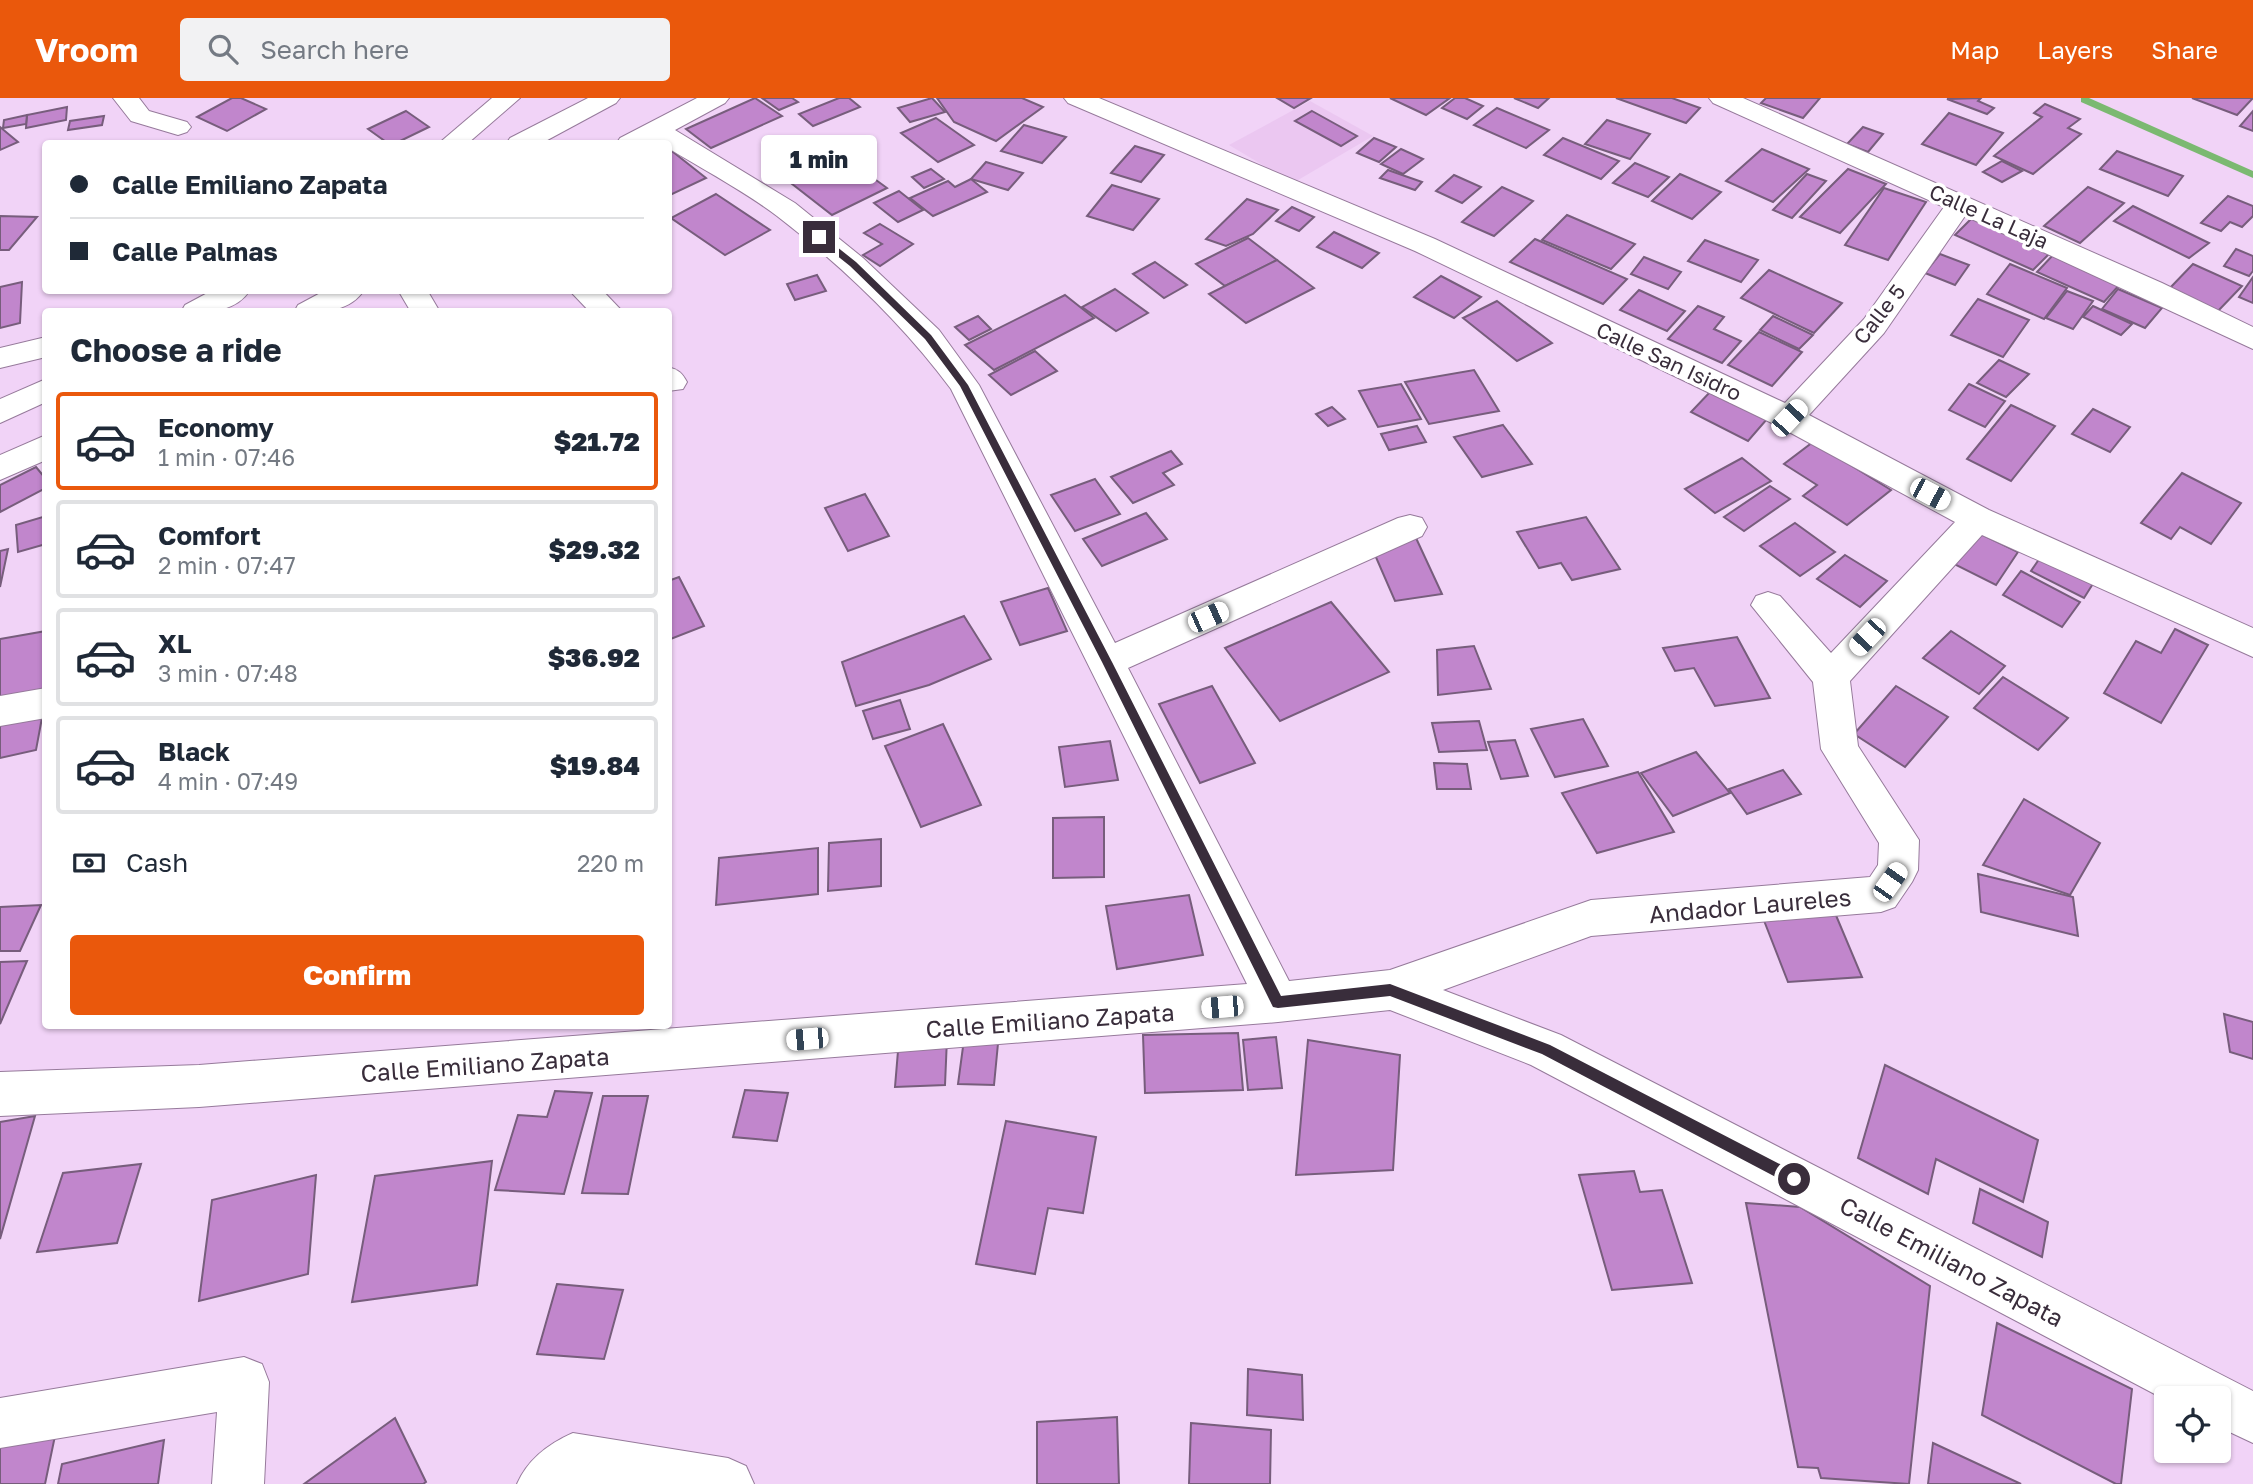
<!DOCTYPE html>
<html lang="en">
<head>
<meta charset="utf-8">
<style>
	body { margin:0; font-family:"Golos Text",sans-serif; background:#f2f2f3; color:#1f2937; height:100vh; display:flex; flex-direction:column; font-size:26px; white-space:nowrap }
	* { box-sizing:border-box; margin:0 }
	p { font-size:23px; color:#747a83 }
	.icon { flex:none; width:38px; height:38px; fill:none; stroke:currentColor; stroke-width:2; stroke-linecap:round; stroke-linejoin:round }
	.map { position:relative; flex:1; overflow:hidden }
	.panel { position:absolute; left:42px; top:210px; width:630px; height:721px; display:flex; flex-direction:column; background:#fff; border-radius:7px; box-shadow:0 2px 5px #0004 }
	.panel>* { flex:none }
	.guide { position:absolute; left:42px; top:42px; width:630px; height:154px; border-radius:7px; box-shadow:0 2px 5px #0004; display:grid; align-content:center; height:154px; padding:0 28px; background:#fff }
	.fabs { position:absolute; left:2154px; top:1288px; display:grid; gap:14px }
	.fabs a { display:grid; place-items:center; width:77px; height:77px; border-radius:7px; background:#fff; box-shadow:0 2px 5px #0004; font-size:35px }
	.end { position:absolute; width:32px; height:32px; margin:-16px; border:9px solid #392d3b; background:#fff; box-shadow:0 0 0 4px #fff }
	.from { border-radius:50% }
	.bubble { position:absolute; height:49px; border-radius:7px; background:#fff; box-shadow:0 2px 5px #0004; font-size:23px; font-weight:800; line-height:49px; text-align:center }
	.car { position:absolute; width:21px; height:42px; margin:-21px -10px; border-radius:9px; box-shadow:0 0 5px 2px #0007; background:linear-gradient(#fff 24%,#345 0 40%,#fff 0 76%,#345 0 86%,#fff 0) }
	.guide b { display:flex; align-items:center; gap:24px; height:66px; font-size:26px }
	.guide b+b { border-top:2px solid #e0e1e3 }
	.guide i { width:18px; height:18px; background:#1f2937 }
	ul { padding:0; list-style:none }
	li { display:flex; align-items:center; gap:21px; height:98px; margin:0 14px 10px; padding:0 14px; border:4px solid #e0e1e3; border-radius:7px }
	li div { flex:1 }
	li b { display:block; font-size:26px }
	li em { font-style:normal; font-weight:800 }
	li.current { border-color:#ea580c }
	li>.icon { width:63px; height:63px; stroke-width:1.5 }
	h2 { padding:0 28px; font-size:32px; line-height:84px }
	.pay { display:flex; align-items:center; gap:18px; height:77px; padding:0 28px; font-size:26px }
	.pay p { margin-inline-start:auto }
	.primary-button { display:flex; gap:14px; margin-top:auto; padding:14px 28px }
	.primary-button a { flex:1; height:80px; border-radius:7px; background:#ea580c; color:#fff; font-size:28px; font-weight:800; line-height:80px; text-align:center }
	header { display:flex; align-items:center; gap:42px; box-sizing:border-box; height:98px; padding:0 35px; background:#ea580c; color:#fff }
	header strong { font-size:33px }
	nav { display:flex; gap:38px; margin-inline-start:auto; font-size:24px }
	.search { width:490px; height:63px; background:#f2f2f3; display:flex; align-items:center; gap:18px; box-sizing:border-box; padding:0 24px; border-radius:7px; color:#747a83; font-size:26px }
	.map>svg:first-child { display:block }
	.built { fill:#ebc7f1 }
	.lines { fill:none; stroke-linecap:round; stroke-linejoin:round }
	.stream { fill:#7bb971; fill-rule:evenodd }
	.building { fill:#c186cc; stroke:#775d7c; stroke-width:2 }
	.minor-casing { stroke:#967a9b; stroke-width:2 }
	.major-casing { stroke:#967a9b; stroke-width:2 }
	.minor { fill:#fff; fill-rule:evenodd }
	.major { fill:#fff; fill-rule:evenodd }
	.route { fill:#392d3b }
	.labels { text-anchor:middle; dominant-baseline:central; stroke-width:7; stroke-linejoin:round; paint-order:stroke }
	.far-street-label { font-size:21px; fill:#392d3b; stroke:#fff }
	.street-label { font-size:24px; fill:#392d3b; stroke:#fff }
</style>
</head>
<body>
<header>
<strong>Vroom</strong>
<div class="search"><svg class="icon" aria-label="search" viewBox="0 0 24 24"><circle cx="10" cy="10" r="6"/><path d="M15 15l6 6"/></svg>Search here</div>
<nav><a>Map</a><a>Layers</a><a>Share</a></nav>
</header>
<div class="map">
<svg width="2253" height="1386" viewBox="0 0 2253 1386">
	<rect width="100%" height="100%" fill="#f1d3f7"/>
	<path class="built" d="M1310,3L1373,38L1293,85L1229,47Z"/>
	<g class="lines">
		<path class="stream" d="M2081,0H2089L2253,73V80L2081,4Z"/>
	</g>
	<g class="building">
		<path d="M232,0H241L266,11L227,33L197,19Z"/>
		<path d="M755,0L782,18L711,50L686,31Z"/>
		<path d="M762,0H792L798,4L779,12Z"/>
		<path d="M839,0H849L860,9L813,28L799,16Z"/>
		<path d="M932,0L945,14L910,24L898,10Z"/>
		<path d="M937,0H1022L1043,9L996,43L954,24Z"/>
		<path d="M1277,0H1311L1294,10Z"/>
		<path d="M1390,0H1450L1426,17Z"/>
		<path d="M1455,0H1465L1483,8L1467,21L1442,10Z"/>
		<path d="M1514,0H1549L1538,10Z"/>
		<path d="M1616,0H1672L1700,10L1686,25Z"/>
		<path d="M1766,0H1820L1803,20L1761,5Z"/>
		<path d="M1981,0L1978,3L1994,10L1987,16L1947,1Z"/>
		<path d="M2192,0H2253L2237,17Z"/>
		<path d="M2045,6L2080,21L2068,30L2081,36L2033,76L1994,58L2042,19L2034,15Z"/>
		<path d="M67,9L66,22L26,30L27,17Z"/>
		<path d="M1497,10L1549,32L1526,50L1474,27Z"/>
		<path d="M406,13L429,29L394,46H389L368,31Z"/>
		<path d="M1312,13L1357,38L1341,48L1295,23Z"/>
		<path d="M2253,13V33L2240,28Z"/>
		<path d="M1949,15L2003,35L1976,67L1922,46Z"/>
		<path d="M27,17L26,26L3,30L4,22Z"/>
		<path d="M104,18L102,27L68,32L70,23Z"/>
		<path d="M936,20L974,47L938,64L901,35Z"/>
		<path d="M1607,22L1650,36L1630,61L1585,46Z"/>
		<path d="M1024,27L1066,39L1042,65L1001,53Z"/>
		<path d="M0,29L18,44L0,52Z"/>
		<path d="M1863,29L1883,36L1868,54L1847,46Z"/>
		<path d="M1374,40L1396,49L1379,64L1357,55Z"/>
		<path d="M1563,40L1619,63L1601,81L1544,57Z"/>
		<path d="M1135,48L1164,57L1141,84L1111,75Z"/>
		<path d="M668,50L706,80L668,98Z"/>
		<path d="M832,50L887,90L832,117L778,75Z"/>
		<path d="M1401,51L1423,61L1403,76L1381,66Z"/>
		<path d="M1762,51L1809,71L1773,104L1726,83Z"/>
		<path d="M2117,53L2183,78L2168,98L2100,71Z"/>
		<path d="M2002,63L2022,73L2002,84L1983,74Z"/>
		<path d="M986,64L1023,75L1008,92L971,81Z"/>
		<path d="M1635,65L1669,79L1648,99L1613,85Z"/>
		<path d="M931,71L944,81L924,90L912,79Z"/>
		<path d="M1848,71L1886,86L1840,135L1800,119Z"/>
		<path d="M1388,72L1422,84L1415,92L1380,80Z"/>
		<path d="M1680,76L1721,94L1692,121L1652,103Z"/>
		<path d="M1807,76L1826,83L1792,120L1773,112Z"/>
		<path d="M1454,77L1481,89L1462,105L1436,93Z"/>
		<path d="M971,81L987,94L933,118L910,100L948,83L955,89Z"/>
		<path d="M1112,87L1159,101L1133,132L1087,118Z"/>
		<path d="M1502,89L1533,103L1494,138L1462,124Z"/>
		<path d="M2088,89L2124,105L2080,145L2044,128Z"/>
		<path d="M1884,90L1926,104L1888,162L1845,147Z"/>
		<path d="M899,93L923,112L898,124L874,105Z"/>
		<path d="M716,96L770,132L725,157L671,120Z"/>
		<path d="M2228,98L2253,108V118L2242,129L2230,124L2221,133L2201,125Z"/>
		<path d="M1247,101L1278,112L1253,136L1226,148L1206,141Z"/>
		<path d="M2133,108L2209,145L2189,160L2114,123Z"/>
		<path d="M1292,109L1314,119L1299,133L1276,123Z"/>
		<path d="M1567,117L1635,146L1611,171L1542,142Z"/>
		<path d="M0,118L37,119L9,152H0Z"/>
		<path d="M1972,120L2050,155L2033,172L1955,137Z"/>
		<path d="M880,126L913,146L880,168L863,157L882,146L864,135Z"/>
		<path d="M1334,134L1379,155L1362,170L1317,149Z"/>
		<path d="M1248,140L1277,162L1225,188L1196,166Z"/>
		<path d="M1535,141L1627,181L1603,206L1510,164Z"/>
		<path d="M1705,142L1758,162L1741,184L1688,163Z"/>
		<path d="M2236,151L2253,158V173L2249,178L2224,168Z"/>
		<path d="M1940,156L1969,167L1955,187L1925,175Z"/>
		<path d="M2054,156L2121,185L2104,204L2037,174Z"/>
		<path d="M1644,159L1681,174L1668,191L1631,176Z"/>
		<path d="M1277,162L1314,190L1246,225L1209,196Z"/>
		<path d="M1155,164L1187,187L1164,200L1133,176Z"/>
		<path d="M2010,166L2067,190L2044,221L1987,196Z"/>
		<path d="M2193,166L2242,188L2218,213L2169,191Z"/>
		<path d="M1769,172L1842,205L1814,235L1741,200Z"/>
		<path d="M817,177L826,193L795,202L787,186Z"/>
		<path d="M1441,178L1481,199L1454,220L1414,199Z"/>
		<path d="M2253,179V205L2239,199Z"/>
		<path d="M22,184L20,225L0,230V189Z"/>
		<path d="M1115,191L1148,215L1116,233L1082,209Z"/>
		<path d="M2118,191L2162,210L2145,230L2102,211Z"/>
		<path d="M1639,192L1685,213L1667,233L1620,212Z"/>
		<path d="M2067,193L2093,203L2073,231L2046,220Z"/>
		<path d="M1065,197L1094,220L994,272L965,247Z"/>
		<path d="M1978,201L2029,222L2003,259L1951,237Z"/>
		<path d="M1497,203L1552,245L1517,263L1463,220Z"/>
		<path d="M1698,208L1724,219L1714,231L1741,243L1722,265L1668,241Z"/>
		<path d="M2093,208L2132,226L2121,237L2083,219Z"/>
		<path d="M978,218L991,231L969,242L955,229Z"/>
		<path d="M1773,218L1813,237L1799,251L1760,232Z"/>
		<path d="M1759,234L1802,254L1772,288L1728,267Z"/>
		<path d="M1035,253L1057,273L1011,297L989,277Z"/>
		<path d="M1999,262L2029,276L2006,299L1977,285Z"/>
		<path d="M1474,272L1499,313L1429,326L1405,284Z"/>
		<path d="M1401,286L1421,321L1378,329L1359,293Z"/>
		<path d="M1969,286L2005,303L1985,329L1949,312Z"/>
		<path d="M1711,293L1767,321L1748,343L1691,314Z"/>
		<path d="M2011,307L2055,328L2011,383L1967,361Z"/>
		<path d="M1332,309L1345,321L1328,328L1316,316Z"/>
		<path d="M2093,311L2130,329L2110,354L2072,336Z"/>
		<path d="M1503,327L1532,366L1482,379L1454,339Z"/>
		<path d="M1417,328L1426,344L1389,352L1381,336Z"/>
		<path d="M1813,344L1891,392L1847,427L1803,398L1817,387L1784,366Z"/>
		<path d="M1171,353L1182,366L1163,375L1174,387L1133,405L1111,379Z"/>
		<path d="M1742,360L1771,383L1715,415L1685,391Z"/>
		<path d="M36,369L46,381V390L0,414V387Z"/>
		<path d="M2182,375L2241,405L2211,446L2180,429L2171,441L2141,425Z"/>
		<path d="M1095,381L1120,416L1075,433L1051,397Z"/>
		<path d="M1770,388L1790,401L1744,433L1724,419Z"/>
		<path d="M865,396L889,438L848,453L825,410Z"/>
		<path d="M1146,415L1167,441L1102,468L1083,441Z"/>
		<path d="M46,418V446L18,454L16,427Z"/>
		<path d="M1586,419L1620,471L1572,482L1561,465L1539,470L1517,434Z"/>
		<path d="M1795,425L1835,454L1800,478L1760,448Z"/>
		<path d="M1977,434L2018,454L1996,487L1954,466Z"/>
		<path d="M1416,440L1442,496L1395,503L1375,457Z"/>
		<path d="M8,451L0,489V453Z"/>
		<path d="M2044,454L2096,481L2084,500L2031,473Z"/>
		<path d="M1845,457L1887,483L1860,509L1817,481Z"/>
		<path d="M2021,473L2080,504L2062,529L2003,497Z"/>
		<path d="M679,479L704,528L668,542V483Z"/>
		<path d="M1048,490L1067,533L1020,547L1001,504Z"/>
		<path d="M1331,504L1389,574L1280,623L1225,550Z"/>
		<path d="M964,518L991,561L929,587L856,608L842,564Z"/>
		<path d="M2175,531L2208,547L2161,625L2104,595L2136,543L2161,555Z"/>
		<path d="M46,533V602L0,611V541Z"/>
		<path d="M1951,533L2005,568L1979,596L1923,560Z"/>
		<path d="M1737,539L1770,600L1715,608L1694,570L1675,573L1663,550Z"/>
		<path d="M1474,548L1491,591L1438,597L1437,552Z"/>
		<path d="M2003,579L2068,620L2038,652L1974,610Z"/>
		<path d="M1212,588L1255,665L1200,685L1159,606Z"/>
		<path d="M1896,588L1948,619L1905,669L1854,636Z"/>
		<path d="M900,602L910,631L873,641L863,613Z"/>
		<path d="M44,609L36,652L0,660V619Z"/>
		<path d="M1583,621L1608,668L1555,679L1531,631Z"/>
		<path d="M1479,623L1487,652L1439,654L1432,625Z"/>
		<path d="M943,626L981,707L921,729L885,648Z"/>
		<path d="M1515,642L1528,678L1501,681L1488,644Z"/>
		<path d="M1110,643L1118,682L1065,689L1059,649Z"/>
		<path d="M1696,654L1730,695L1673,718L1641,675Z"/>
		<path d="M1434,665L1467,666L1471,691H1437Z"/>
		<path d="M1783,672L1801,696L1747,716L1729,691Z"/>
		<path d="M1638,674L1674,734L1597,755L1562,695Z"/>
		<path d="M2024,701L2100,745L2070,797L1983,767Z"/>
		<path d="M1104,719V779L1053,780V720Z"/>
		<path d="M881,741V788L828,793L829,745Z"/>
		<path d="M818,750V796L716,807L719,760Z"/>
		<path d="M1978,776L2073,799L2078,838L1981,814Z"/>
		<path d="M1189,797L1203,857L1117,871L1106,808Z"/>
		<path d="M41,807L20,853H0V809Z"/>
		<path d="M1835,815L1862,879L1788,884L1763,820Z"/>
		<path d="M27,863L0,926V864Z"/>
		<path d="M2224,916L2253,924V961L2230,954Z"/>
		<path d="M965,934L999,935L994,987L958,986Z"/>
		<path d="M1238,935L1243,992L1145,995L1143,937Z"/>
		<path d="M1276,939L1282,990L1248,992L1243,942Z"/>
		<path d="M947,940L945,987L895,989L899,941Z"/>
		<path d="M1308,942L1400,957L1393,1072L1296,1077Z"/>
		<path d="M1885,967L2038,1042L2023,1104L1936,1061L1928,1096L1858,1060Z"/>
		<path d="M745,992L788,995L777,1043L733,1039Z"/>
		<path d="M555,993L592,995L564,1096L495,1092L518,1017L547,1019Z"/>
		<path d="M603,998H648L628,1096L582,1095Z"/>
		<path d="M35,1018L0,1141V1024Z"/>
		<path d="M1006,1023L1096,1039L1083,1115L1048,1110L1035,1176L976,1166Z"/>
		<path d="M492,1063L477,1187L352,1204L375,1078Z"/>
		<path d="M141,1066L117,1145L37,1154L63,1075Z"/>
		<path d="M1634,1073L1640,1094L1662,1092L1692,1185L1612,1192L1579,1077Z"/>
		<path d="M316,1077L308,1176L199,1203L212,1102Z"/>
		<path d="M1980,1091L2048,1124L2042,1159L1973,1125Z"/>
		<path d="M1746,1105L1800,1109L1930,1188L1909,1386L1821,1380L1818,1370L1798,1369Z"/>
		<path d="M557,1186L623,1192L604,1261L537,1256Z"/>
		<path d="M1997,1225L2132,1291L2121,1386H2116L1982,1317Z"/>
		<path d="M1248,1271L1302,1277L1303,1322L1247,1317Z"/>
		<path d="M1117,1319L1119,1386H1037V1324Z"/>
		<path d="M395,1320L426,1384L423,1386H304Z"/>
		<path d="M1191,1325L1271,1332L1270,1386H1189Z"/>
		<path d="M56,1333L45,1386H0V1344Z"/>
		<path d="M164,1342L158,1386H58L62,1366Z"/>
		<path d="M1933,1345L2021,1386H1928Z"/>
	</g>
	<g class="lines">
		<g class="minor-casing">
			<g id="minor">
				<path d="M113,0H139L149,13L187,24L191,29L187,34L178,37L131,23Z"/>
				<path d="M492,0H520L467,46H438Z"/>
				<path d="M697,0H729L725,5L675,32L795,105L863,160L939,232L979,287L1115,545L1398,420L1410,417L1422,420L1427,429L1422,438L1128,570L1289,883L1390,872L1591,802L1870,779L1878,767L1879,745L1821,651L1813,584L1751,507L1756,498L1768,494L1780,498L1831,555L1955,424L1778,328L1415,153L1068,5L1064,0H1099L1435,141L1785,305L1864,221L1944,109L1713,5L1709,0H1743L2162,185L2253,229V251L1965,118L1884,235L1809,317L1989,412L2253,530V559L1982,437L1850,583L1858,648L1919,742L1918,772L1912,784L1895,809L1881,814L1591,838L1443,892L1561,937L2253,1293V1345L2219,1329V1300L2166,1302L1531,967L1390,912L1278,924L199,1009L0,1018V974L199,967L1247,886L951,291C902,225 842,168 777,118C744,93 704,72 668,50V46L656,42L650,46H616L620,40Z"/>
				<path d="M326,192H364C349,216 318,214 294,214L298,207Z"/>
				<path d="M398,192H427L440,214H411Z"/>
				<path d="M569,192H602L623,214H590Z"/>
				<path d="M46,239V259L0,270V250Z"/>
				<path d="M668,269C679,272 682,275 687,284L683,291L668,293Z"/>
				<path d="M46,337V362L0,382V357Z"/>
				<path d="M46,590V620L0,628V598Z"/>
				<path d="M244,1259L262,1266L269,1284L264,1386H212L217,1314L0,1350V1300Z"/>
				<path d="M573,1335L728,1360L746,1368L754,1386H517C528,1361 548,1346 573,1335Z"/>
			</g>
		</g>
		<g class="major-casing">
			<g id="major">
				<path d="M588,0H620L616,5L540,46H506L510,40Z"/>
				<path d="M213,192H250C235,216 205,214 181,214L185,207Z"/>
				<path d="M46,281V304L0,325V301Z"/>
			</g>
		</g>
		<use href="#minor" class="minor"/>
		<use href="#major" class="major"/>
	</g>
	<path class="route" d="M816,137H822L856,164L931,237L968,287L1112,564L1281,898L1390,886L1550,947L1799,1076V1086H1789L1542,956L1390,898L1278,910L1273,909L1102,564L960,288L925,241L850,168L816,141Z"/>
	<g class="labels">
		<g class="far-street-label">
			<text transform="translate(1989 118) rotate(24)">Calle La Laja</text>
			<text transform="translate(1879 216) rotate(-52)">Calle 5</text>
			<text transform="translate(1669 263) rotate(25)">Calle San Isidro</text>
		</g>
		<g class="street-label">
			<text transform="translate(1750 807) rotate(-5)">Andador Laureles</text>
			<text transform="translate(1050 922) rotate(-4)">Calle Emiliano Zapata</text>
			<text transform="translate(485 966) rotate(-4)">Calle Emiliano Zapata</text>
			<text transform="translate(1952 1163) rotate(28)">Calle Emiliano Zapata</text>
		</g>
	</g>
</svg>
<div class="fabs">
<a><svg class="icon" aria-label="locate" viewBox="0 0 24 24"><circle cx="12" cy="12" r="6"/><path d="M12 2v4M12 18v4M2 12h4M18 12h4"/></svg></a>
</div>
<i class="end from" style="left:1794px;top:1081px"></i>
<i class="end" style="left:819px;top:139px"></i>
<div class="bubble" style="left:761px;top:37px;width:116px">1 min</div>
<i class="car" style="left:1789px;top:320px;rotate:43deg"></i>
<i class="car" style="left:1930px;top:396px;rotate:118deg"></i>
<i class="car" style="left:1208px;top:519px;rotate:66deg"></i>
<i class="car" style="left:1867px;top:539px;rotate:223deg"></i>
<i class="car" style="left:1890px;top:784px;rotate:35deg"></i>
<i class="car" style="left:1222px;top:909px;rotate:265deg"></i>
<i class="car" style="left:807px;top:941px;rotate:265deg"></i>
<div class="guide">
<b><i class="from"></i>Calle Emiliano Zapata</b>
<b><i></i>Calle Palmas</b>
</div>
<section class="panel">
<h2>Choose a ride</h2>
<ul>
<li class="current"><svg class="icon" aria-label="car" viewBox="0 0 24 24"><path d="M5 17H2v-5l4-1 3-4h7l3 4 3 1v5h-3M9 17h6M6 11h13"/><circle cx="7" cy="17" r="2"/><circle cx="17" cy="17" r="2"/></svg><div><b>Economy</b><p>1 min · 07:46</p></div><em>$21.72</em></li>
<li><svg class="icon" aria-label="car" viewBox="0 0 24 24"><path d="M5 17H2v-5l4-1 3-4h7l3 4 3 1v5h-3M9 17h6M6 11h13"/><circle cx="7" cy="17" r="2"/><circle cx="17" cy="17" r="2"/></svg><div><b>Comfort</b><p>2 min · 07:47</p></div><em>$29.32</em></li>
<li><svg class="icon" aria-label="car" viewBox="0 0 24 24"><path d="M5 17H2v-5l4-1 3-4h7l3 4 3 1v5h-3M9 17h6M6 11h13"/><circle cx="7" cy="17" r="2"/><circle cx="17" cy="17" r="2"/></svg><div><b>XL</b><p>3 min · 07:48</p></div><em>$36.92</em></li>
<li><svg class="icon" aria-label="car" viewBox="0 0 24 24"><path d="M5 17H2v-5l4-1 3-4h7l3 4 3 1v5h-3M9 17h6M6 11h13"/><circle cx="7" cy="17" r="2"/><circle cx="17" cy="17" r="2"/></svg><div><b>Black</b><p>4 min · 07:49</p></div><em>$19.84</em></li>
</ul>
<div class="pay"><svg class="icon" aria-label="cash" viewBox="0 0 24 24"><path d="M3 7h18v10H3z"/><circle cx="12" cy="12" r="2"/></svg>Cash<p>220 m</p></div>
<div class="primary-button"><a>Confirm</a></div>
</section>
</div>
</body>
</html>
